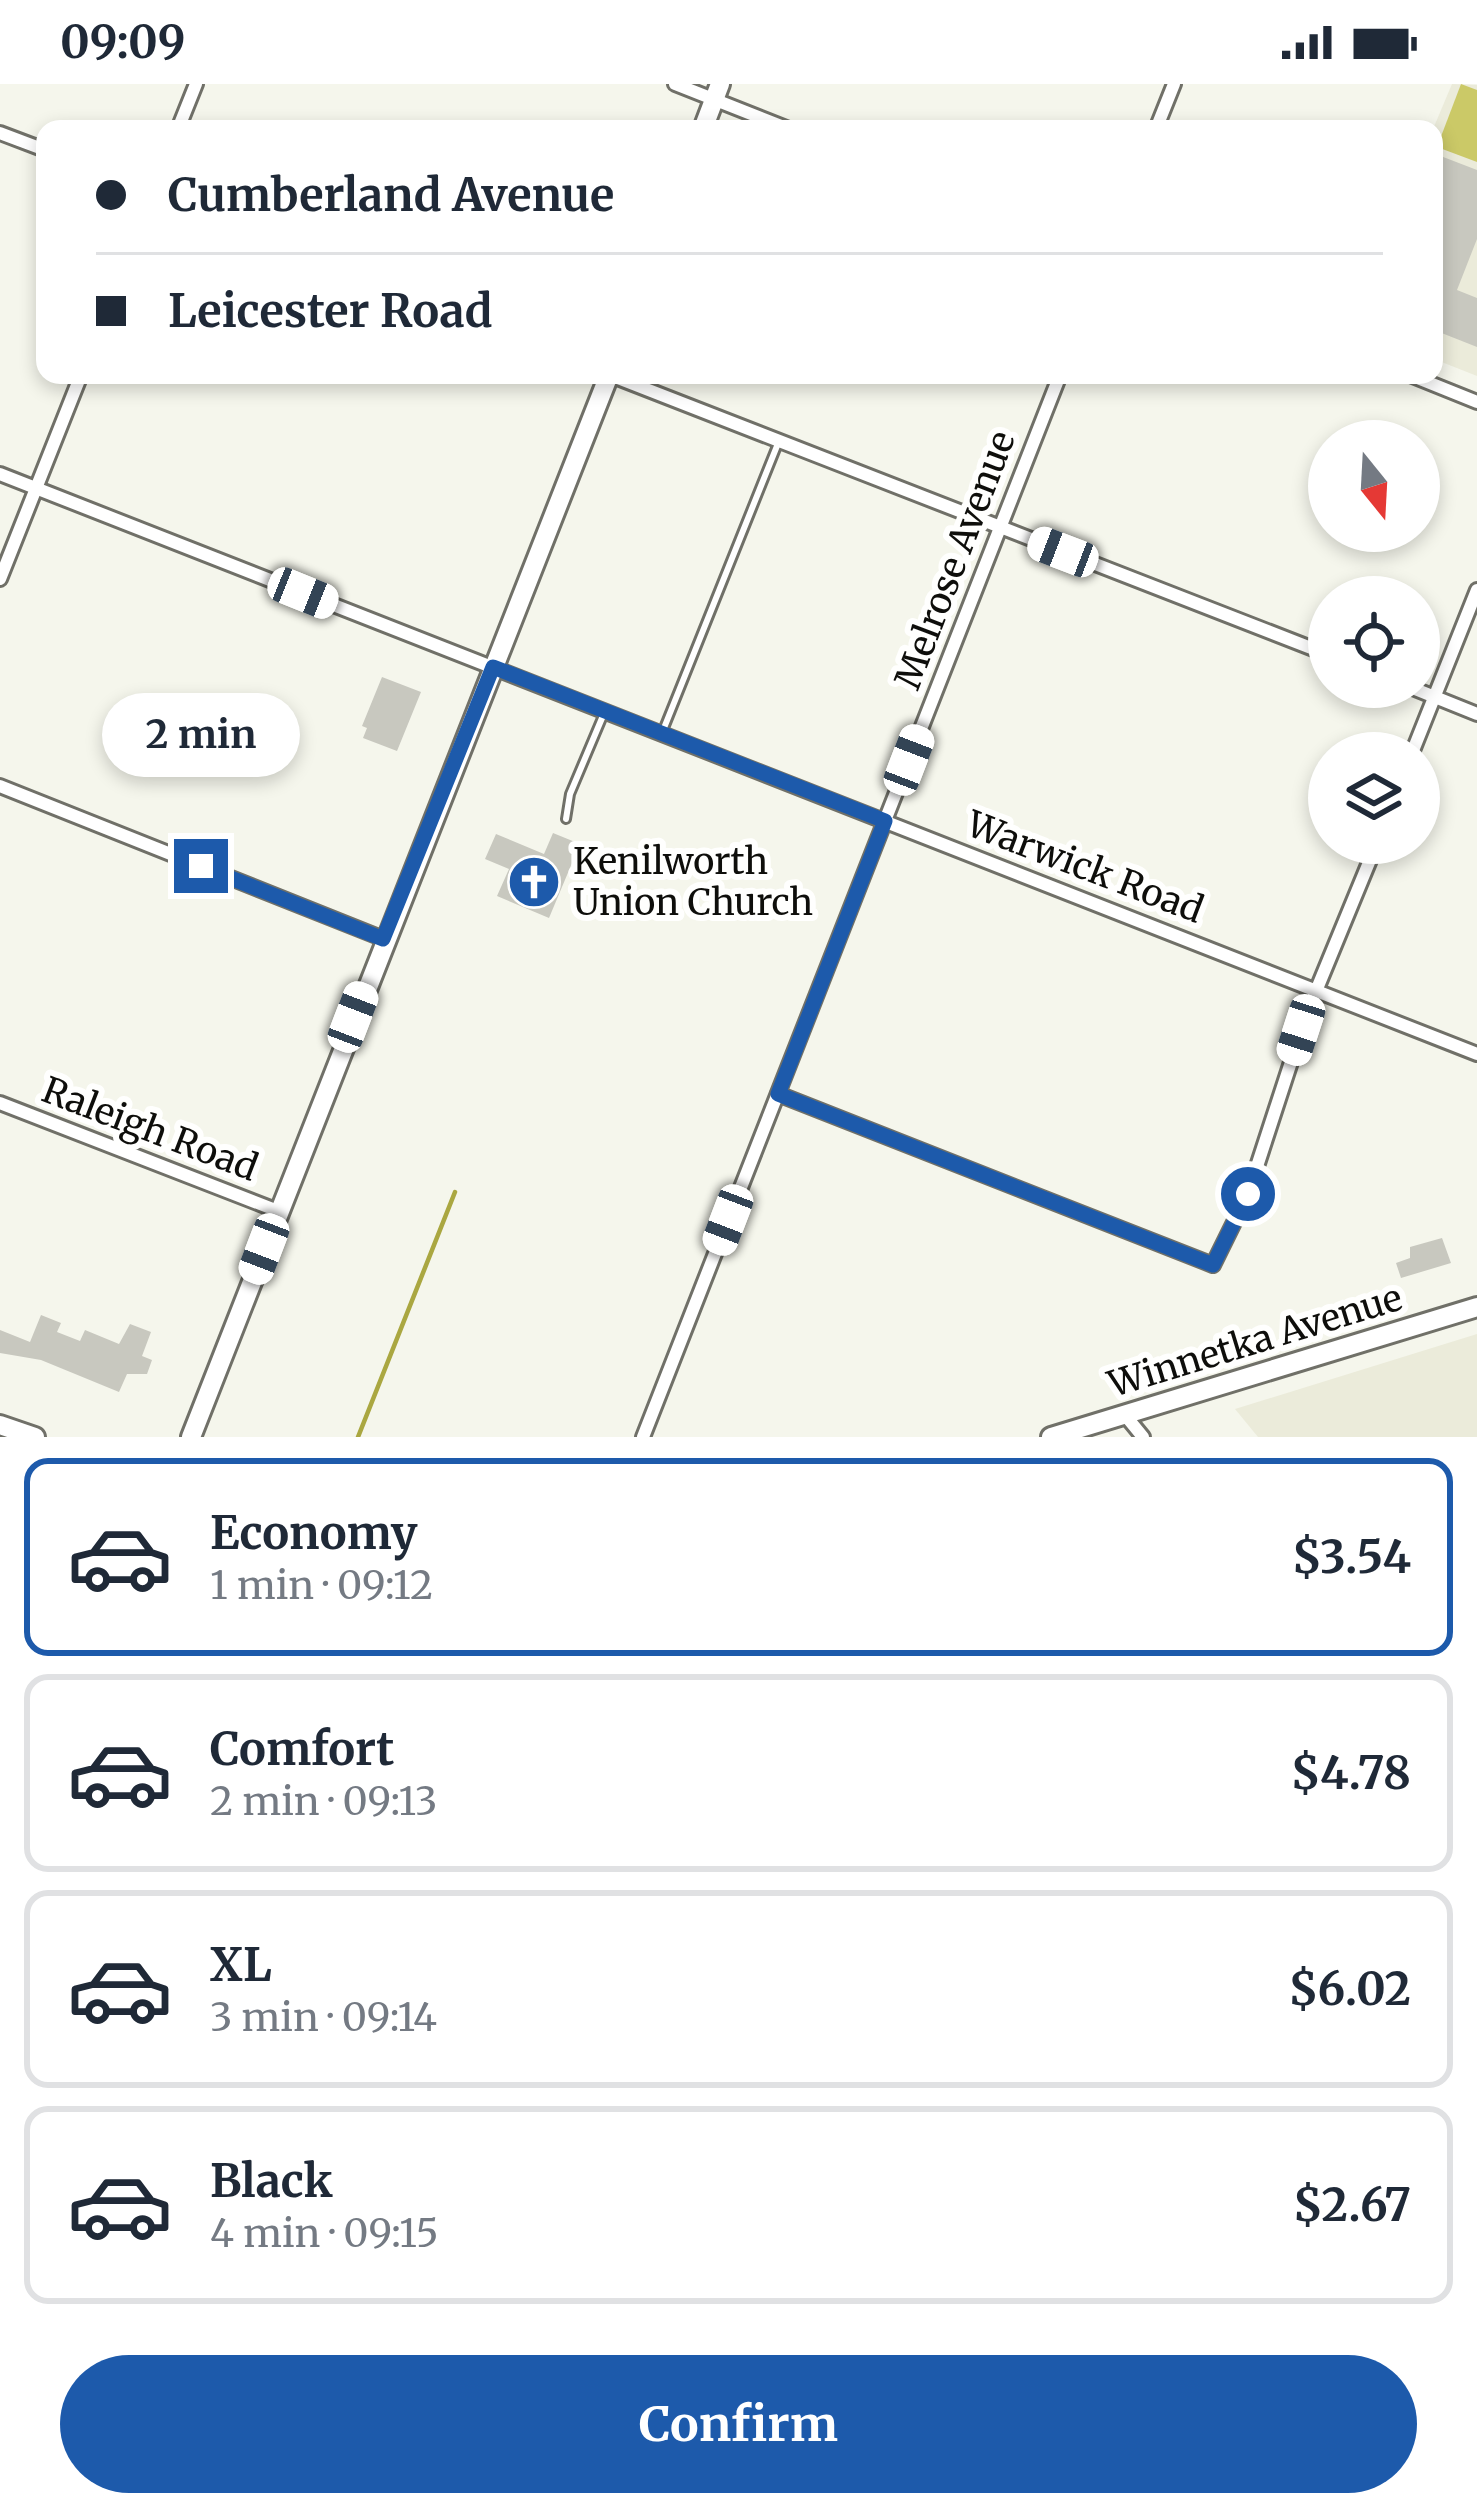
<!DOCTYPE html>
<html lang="en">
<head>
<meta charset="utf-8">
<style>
	body { margin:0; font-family:Merriweather,serif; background:#f2f2f3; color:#1f2937; height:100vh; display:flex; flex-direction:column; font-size:45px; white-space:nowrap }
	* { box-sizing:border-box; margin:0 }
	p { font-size:39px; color:#747a83 }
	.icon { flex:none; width:66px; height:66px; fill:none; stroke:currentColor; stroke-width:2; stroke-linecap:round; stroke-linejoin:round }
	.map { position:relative; height:1353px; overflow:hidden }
	.side { display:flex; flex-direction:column; background:#fff; flex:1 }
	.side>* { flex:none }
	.guide { position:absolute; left:36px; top:36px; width:1407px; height:264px; border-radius:24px; box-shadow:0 6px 18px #0003; display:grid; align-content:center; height:264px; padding:0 60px; background:#fff }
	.needle { width:78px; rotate:162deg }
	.fabs { position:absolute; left:1308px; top:336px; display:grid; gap:24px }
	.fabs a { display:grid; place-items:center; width:132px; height:132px; border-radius:50%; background:#fff; box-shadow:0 6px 18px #0003; font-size:60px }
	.end { position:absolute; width:54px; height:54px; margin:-27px; border:15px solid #1d5aab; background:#fff; box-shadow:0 0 0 6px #fff }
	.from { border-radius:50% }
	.bubble { position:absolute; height:84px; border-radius:42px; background:#fff; box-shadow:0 6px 18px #0003; font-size:39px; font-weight:700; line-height:84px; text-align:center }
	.car { position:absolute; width:36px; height:72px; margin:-36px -18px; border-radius:15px; box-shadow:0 0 9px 3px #0007; background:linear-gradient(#fff 24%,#345 0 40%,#fff 0 76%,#345 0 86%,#fff 0) }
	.guide b { display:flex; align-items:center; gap:42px; height:114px; font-size:45px }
	.guide b+b { border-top:3px solid #e0e1e3 }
	.guide i { width:30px; height:30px; background:#1f2937 }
	ul { padding:21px 0 0; list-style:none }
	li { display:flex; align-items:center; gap:36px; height:198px; margin:0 24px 18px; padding:0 36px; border:6px solid #e0e1e3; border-radius:24px }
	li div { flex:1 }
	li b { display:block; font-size:45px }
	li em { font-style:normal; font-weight:700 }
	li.current { border-color:#1d5aab }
	li>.icon { width:108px; height:108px; stroke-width:1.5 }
	.action { display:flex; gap:24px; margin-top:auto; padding:24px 60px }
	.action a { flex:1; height:138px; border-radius:72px; background:#1d5aab; color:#fff; font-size:48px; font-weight:700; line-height:138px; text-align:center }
	.status { display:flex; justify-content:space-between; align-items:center; height:84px; padding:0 60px; background:#fff; direction:ltr }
	.status svg { height:33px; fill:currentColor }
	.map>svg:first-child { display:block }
	.built { fill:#ebebda }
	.green { fill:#cbc967 }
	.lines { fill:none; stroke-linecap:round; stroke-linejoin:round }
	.stream { stroke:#aaa741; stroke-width:4.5 }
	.building { fill:#c8c8bf }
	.lane-casing { stroke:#707068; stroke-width:12 }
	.street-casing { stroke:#707068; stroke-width:18 }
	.secondary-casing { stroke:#707068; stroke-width:24 }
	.lane { stroke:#fff; stroke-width:6 }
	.street { stroke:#fff; stroke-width:12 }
	.secondary { stroke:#fff; stroke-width:18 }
	.route { stroke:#1d5aab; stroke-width:15 }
	.labels { text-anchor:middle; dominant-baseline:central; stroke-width:12; stroke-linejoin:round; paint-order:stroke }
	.street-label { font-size:36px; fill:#0e0e0b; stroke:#fffffe }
	.poi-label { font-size:36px; fill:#0e0e0b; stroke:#fffffe; text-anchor:start }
</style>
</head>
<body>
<div class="status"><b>09:09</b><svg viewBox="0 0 49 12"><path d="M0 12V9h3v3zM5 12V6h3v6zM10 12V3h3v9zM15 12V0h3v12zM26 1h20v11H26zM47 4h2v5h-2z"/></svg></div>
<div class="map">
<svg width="1477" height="1353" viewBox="0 0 1477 1353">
	<rect width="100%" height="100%" fill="#f5f6ec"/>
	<g class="built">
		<path d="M1452,0L1477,1V292L1434,275L1433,45Z"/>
		<path d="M1477,1250V1353H1258L1235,1325Z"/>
	</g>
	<path class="green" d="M1461,0L1477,6V78L1437,63Z"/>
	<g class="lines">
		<path class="stream" d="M358,1353L455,1108"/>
	</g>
	<g class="building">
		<path d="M1438,71L1477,86V155L1457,206L1477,214V263L1434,246Z"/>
		<path d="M382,593L421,608L397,667L363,654L367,644L362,642Z"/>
		<path d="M553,749L580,760L549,834L497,812L509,785L485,775L496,750L544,770Z"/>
		<path d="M1442,1154L1451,1179L1401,1194L1396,1179L1410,1174V1163Z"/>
		<path d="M41,1231L61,1239L57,1248L80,1257L85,1246L119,1260L130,1240L151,1248L142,1272L152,1276L147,1290H127L119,1308L41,1276L0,1269V1246L30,1258Z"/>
	</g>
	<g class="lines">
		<g class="lane-casing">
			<g id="lane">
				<path d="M662,649L779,357"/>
				<path d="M566,735L570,710L605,627"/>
			</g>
		</g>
		<g class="street-casing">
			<g id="street">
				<path d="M675,0L789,45"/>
				<path d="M178,45L196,0"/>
				<path d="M1156,45L1174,0"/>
				<path d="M0,49L45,66"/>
				<path d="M610,291L1329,571"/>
				<path d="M1410,291L1477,318"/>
				<path d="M0,390L1477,970"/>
				<path d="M0,495L81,291"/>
				<path d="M1410,603L1477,630"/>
				<path d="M1412,669L1477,506"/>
				<path d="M0,702L384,855"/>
				<path d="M778,1010L1213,1181L1248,1110L1307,929L1377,759"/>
				<path d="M0,1019L278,1127"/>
				<path d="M1125,1331L1143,1353"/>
				<path d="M643,1353L1060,291"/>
			</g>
		</g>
		<g class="secondary-casing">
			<g id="secondary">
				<path d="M703,45L720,0"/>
				<path d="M0,1341L35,1353"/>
				<path d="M191,1353L609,291"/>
				<path d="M1051,1353L1477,1223"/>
			</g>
		</g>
		<use href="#lane" class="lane"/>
		<use href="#street" class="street"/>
		<use href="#secondary" class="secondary"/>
	</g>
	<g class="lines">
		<path class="route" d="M201,782L383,855L493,583L885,737L778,1010L1213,1181L1248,1110"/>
	</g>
	<defs>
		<g id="church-disc" transform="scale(2.7)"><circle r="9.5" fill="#1d5aab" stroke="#fffffe"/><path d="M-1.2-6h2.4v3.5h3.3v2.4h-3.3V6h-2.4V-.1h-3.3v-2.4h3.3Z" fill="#fff"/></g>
	</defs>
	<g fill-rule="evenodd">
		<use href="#church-disc" x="534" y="798"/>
	</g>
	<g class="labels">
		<g class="street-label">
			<text transform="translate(955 476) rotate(-69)">Melrose Avenue</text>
			<text transform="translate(1085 783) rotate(21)">Warwick Road</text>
			<text transform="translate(150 1045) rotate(21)">Raleigh Road</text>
			<text transform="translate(1255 1257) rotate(-17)">Winnetka Avenue</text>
		</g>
		<g class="poi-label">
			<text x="573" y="777">Kenilworth<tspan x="573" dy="41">Union Church</tspan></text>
		</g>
	</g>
</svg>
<div class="fabs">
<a><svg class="needle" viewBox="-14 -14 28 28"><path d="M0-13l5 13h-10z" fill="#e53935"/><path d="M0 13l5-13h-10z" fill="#747a83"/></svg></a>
<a><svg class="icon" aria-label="locate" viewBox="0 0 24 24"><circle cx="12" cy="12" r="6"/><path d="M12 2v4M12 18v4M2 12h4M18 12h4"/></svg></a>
<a><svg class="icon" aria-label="layers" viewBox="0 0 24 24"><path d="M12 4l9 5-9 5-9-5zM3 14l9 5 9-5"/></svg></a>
</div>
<i class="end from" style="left:1248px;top:1110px"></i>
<i class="end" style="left:201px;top:782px"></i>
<div class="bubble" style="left:102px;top:609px;width:198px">2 min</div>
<i class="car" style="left:1063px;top:468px;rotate:291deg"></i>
<i class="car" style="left:303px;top:509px;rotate:112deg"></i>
<i class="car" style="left:909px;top:676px;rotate:21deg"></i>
<i class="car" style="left:353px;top:933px;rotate:21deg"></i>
<i class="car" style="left:1301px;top:946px;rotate:198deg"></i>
<i class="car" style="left:728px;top:1136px;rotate:201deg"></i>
<i class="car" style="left:264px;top:1165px;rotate:201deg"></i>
<div class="guide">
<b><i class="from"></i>Cumberland Avenue</b>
<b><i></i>Leicester Road</b>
</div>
</div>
<section class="side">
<ul>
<li class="current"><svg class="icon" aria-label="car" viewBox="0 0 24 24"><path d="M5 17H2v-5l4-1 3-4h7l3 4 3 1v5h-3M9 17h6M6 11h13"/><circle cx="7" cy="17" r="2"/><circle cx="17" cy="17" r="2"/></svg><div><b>Economy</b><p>1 min · 09:12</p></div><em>$3.54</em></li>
<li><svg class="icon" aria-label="car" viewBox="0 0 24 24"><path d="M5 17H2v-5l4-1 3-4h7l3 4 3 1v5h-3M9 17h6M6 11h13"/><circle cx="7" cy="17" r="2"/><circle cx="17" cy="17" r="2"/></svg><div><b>Comfort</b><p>2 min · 09:13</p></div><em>$4.78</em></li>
<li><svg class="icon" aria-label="car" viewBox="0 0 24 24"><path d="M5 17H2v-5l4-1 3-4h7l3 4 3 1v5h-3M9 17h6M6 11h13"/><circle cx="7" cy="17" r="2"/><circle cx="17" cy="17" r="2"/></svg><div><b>XL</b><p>3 min · 09:14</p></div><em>$6.02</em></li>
<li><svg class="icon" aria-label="car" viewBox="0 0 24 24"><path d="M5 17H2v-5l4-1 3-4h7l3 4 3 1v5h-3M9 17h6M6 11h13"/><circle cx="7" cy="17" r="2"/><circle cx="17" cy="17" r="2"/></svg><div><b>Black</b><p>4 min · 09:15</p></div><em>$2.67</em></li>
</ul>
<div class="action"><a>Confirm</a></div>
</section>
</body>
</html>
